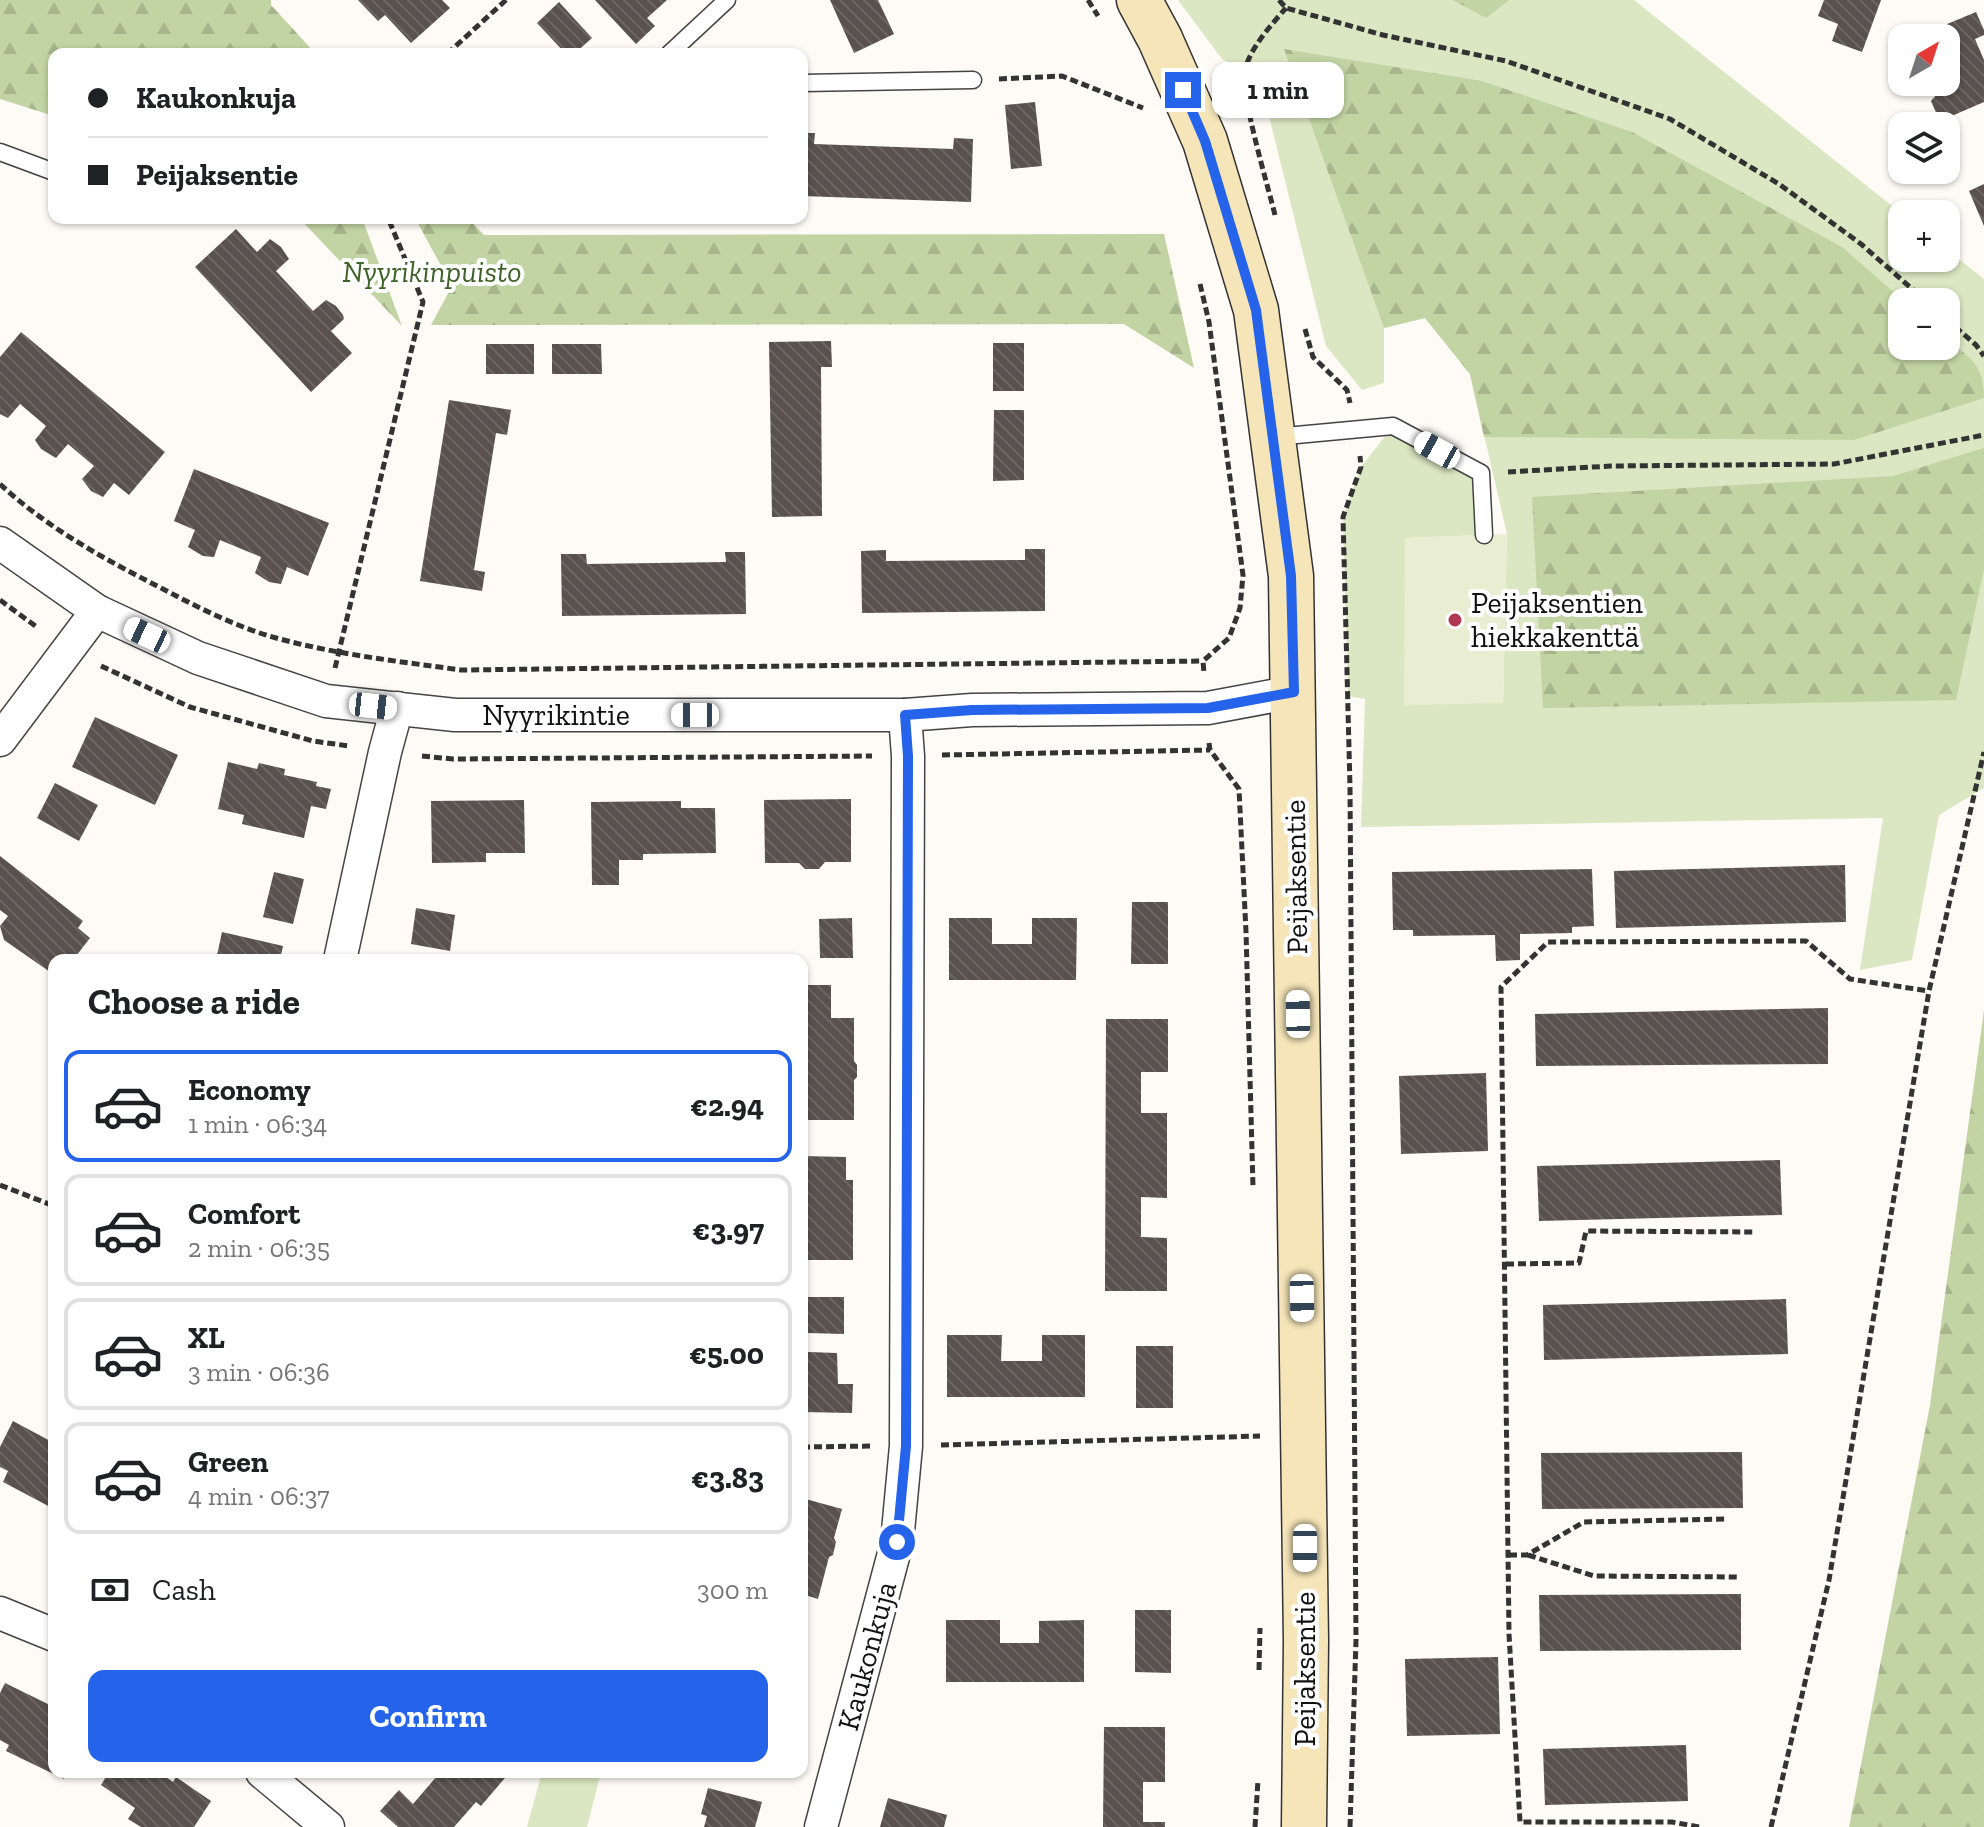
<!DOCTYPE html>
<html lang="en">
<head>
<meta charset="utf-8">
<style>
	body { margin:0; font-family:"Zilla Slab",serif; background:#f2f2f2; color:#202124; height:100vh; display:flex; flex-direction:column; font-size:30px; white-space:nowrap }
	* { box-sizing:border-box; margin:0 }
	p { font-size:26px; color:#757577 }
	.icon { flex:none; width:44px; height:44px; fill:none; stroke:currentColor; stroke-width:2; stroke-linecap:round; stroke-linejoin:round }
	.map { position:relative; flex:1; overflow:hidden }
	.panel { position:absolute; left:48px; top:954px; width:760px; height:824px; display:flex; flex-direction:column; background:#fff; border-radius:16px; box-shadow:0 2px 6px #0004 }
	.panel>* { flex:none }
	.top-card { position:absolute; left:48px; top:48px; width:760px; height:176px; border-radius:16px; box-shadow:0 2px 6px #0004; display:grid; align-content:center; height:176px; padding:0 40px; background:#fff }
	.needle { width:52px; rotate:39deg }
	.controls { position:absolute; left:1888px; top:24px; display:grid; gap:16px }
	.controls a { display:grid; place-items:center; width:72px; height:72px; border-radius:16px; background:#fff; box-shadow:0 2px 6px #0004; font-size:40px }
	.end { position:absolute; width:36px; height:36px; margin:-18px; border:10px solid #2563eb; background:#fff; box-shadow:0 0 0 4px #fff }
	.from { border-radius:50% }
	.bubble { position:absolute; height:56px; border-radius:16px; background:#fff; box-shadow:0 2px 6px #0004; font-size:26px; font-weight:700; line-height:56px; text-align:center }
	.car { position:absolute; width:24px; height:48px; margin:-24px -12px; border-radius:10px; box-shadow:0 0 6px 2px #0007; background:linear-gradient(#fff 24%,#345 0 40%,#fff 0 76%,#345 0 86%,#fff 0) }
	.top-card b { display:flex; align-items:center; gap:28px; height:76px; font-size:30px }
	.top-card b+b { border-top:2px solid #e0e0e0 }
	.top-card i { width:20px; height:20px; background:#202124 }
	ul { padding:0; list-style:none }
	li { display:flex; align-items:center; gap:24px; height:112px; margin:0 16px 12px; padding:0 24px; border:4px solid #e0e0e0; border-radius:16px }
	li div { flex:1 }
	li b { display:block; font-size:30px }
	li em { font-style:normal; font-weight:700 }
	li.on { border-color:#2563eb }
	li>.icon { width:72px; height:72px; stroke-width:1.5 }
	h2 { padding:0 40px; font-size:36px; line-height:96px }
	.pay { display:flex; align-items:center; gap:20px; height:88px; padding:0 40px; font-size:30px }
	.pay p { margin-inline-start:auto }
	.action { display:flex; gap:16px; margin-top:auto; padding:16px 40px }
	.action a { flex:1; height:92px; border-radius:16px; background:#2563eb; color:#fff; font-size:32px; font-weight:700; line-height:92px; text-align:center }
	.map>svg:first-child { display:block }
	.grass { fill:#dbe6c2; fill-rule:evenodd }
	.forest { fill:url(#forest-firs) }
	.pitch { fill:#e9eed3 }
	.building { fill:url(#building-back-hatch) }
	.lines { fill:none; stroke-linecap:round; stroke-linejoin:round }
	.lane-casing { stroke:#444; stroke-width:19 }
	.street-casing { stroke:#444; stroke-width:35 }
	.secondary-casing { stroke:#333; stroke-width:47 }
	.path { stroke:#333; stroke-width:5; stroke-dasharray:8 4; stroke-linecap:butt }
	.lane { stroke:#fff; stroke-width:16 }
	.street { stroke:#fff; stroke-width:32 }
	.secondary { stroke:#f6e5b9; stroke-width:44 }
	.route { stroke:#2563eb; stroke-width:10 }
	.poi-dot { fill:#b13853; stroke:#fff; stroke-width:3 }
	.labels { text-anchor:middle; dominant-baseline:central; stroke-width:8; stroke-linejoin:round; paint-order:stroke }
	.park-label { font-size:30px; font-style:italic; fill:#3e6228; stroke:#fff }
	.poi-label { font-size:30px; fill:#111; stroke:#fff; text-anchor:start }
	.street-label { font-size:30px; fill:#111; stroke:#fff }
</style>
</head>
<body>
<div class="map">
<svg width="1984" height="1827" viewBox="0 0 1984 1827">
	<defs>
		<pattern id="forest-firs" width="22" height="20" patternUnits="userSpaceOnUse" patternTransform="scale(2)"><rect width="22" height="20" fill="#c2d4a3"/><path d="M5 1l3.5 6h-7zM16 11l3.5 6h-7z" fill="#a6b58b"/></pattern>
		<pattern id="building-back-hatch" width="6" height="6" patternUnits="userSpaceOnUse" patternTransform="scale(2)"><rect width="6" height="6" fill="#58514e"/><path d="M-1 5l2 2M0 0l6 6M5-1l2 2" fill="none" stroke="#6b6663"/></pattern>
	</defs>
	<rect width="100%" height="100%" fill="#fefbf6"/>
	<g class="grass">
		<path d="M1178,0H1634L1902,214V258H1946V249L1984,279V788L1939,815L1912,960L1860,970L1883,818L1361,827L1365,699L1348,696L1343,517L1361,467L1393,426L1481,473L1484,535L1405,538L1503,703L1507,534L1470,374L1425,318L1384,328V383L1362,390L1326,346L1260,80L1222,59ZM1902,302H1946V346H1902Z"/>
		<path d="M542,1772H601L587,1827H527Z"/>
	</g>
	<g class="forest">
		<path d="M0,0H271V5L316,54H54V116L0,99Z"/>
		<path d="M1453,0H1509L1486,18Z"/>
		<path d="M1284,49L1482,81L1632,132L1842,247L1905,302H1902V346H1946V338C1970,359 1984,363 1984,398L1854,440L1484,437L1470,374L1425,318L1384,328Z"/>
		<path d="M299,218H362L402,326Z"/>
		<path d="M415,218H468L484,235L1164,234L1194,368L1124,324L431,325L452,286Z"/>
		<path d="M1984,448V569L1956,700L1543,708L1532,497L1893,476Z"/>
		<path d="M1984,1010V1827H1849L1930,1405Z"/>
	</g>
	<path class="pitch" d="M1507,534L1503,703L1404,705L1405,538Z"/>
	<g class="building">
		<path d="M358,0H442L450,8L411,43L385,15L378,21Z"/>
		<path d="M595,0H667L647,18L655,26L636,44Z"/>
		<path d="M830,0H878L894,34L854,53Z"/>
		<path d="M1824,0H1881L1862,52L1832,41L1838,24L1818,16Z"/>
		<path d="M559,2L592,38L574,54H566L537,23Z"/>
		<path d="M1976,12L1984,30V35L1975,39L1984,60V102L1947,118L1938,117L1931,101L1937,94L1932,82H1946V50L1949,49L1940,27Z"/>
		<path d="M1259,91L1265,115L1257,117L1250,94Z"/>
		<path d="M1035,102L1042,166L1011,169L1005,105Z"/>
		<path d="M802,133H815L814,144L953,149L954,138L973,139L971,202L802,196Z"/>
		<path d="M1984,184V226L1969,191Z"/>
		<path d="M236,229L257,252L270,239L281,247L289,259L276,271L313,311L326,300L336,306L343,315L344,319L331,331L352,353L311,392L195,267Z"/>
		<path d="M21,332L165,452L129,495L114,483L103,497L91,491L82,479L94,466L68,444L56,458L41,449L35,440L46,426L20,404L8,418L0,414V357Z"/>
		<path d="M831,341L832,367H821L822,516L772,517L769,342Z"/>
		<rect x="993" y="343" width="31" height="48"/>
		<rect x="486" y="344" width="48" height="30"/>
		<path d="M552,344H601L602,374H552Z"/>
		<path d="M449,400L511,410L507,435L496,433L474,570L485,572L482,591L420,581Z"/>
		<path d="M994,410H1024V480L993,481Z"/>
		<path d="M194,469L329,523L308,576L287,567L281,584L269,582L255,573L261,557L220,540L214,557L203,556L188,547L195,530L174,521Z"/>
		<path d="M1025,549H1045V611L862,613L861,551L886,550V561L1025,560Z"/>
		<path d="M725,552H745L746,614L562,616L561,554H586L587,564L726,562Z"/>
		<path d="M95,717L178,755L155,805L72,767Z"/>
		<path d="M228,762L257,769L259,763L285,769L284,775L317,782L316,786L331,789L326,809L311,806L304,838L242,824L244,815L218,809Z"/>
		<path d="M55,783L98,805L79,841L37,818Z"/>
		<path d="M851,799V862H825L819,869H805L799,863H765L764,800Z"/>
		<path d="M524,800L525,853H486V862L432,863L431,801Z"/>
		<path d="M681,801V808H715L716,853L643,854V860H619V885H592L591,802Z"/>
		<path d="M0,856L83,921L78,928L90,938L73,960H54V966L50,972L4,940L0,926L8,916L0,910Z"/>
		<path d="M1845,865L1846,922L1616,928L1614,871Z"/>
		<path d="M1592,869L1594,926L1572,927V933L1520,934V960L1496,961L1495,935L1413,936V930H1393L1392,872Z"/>
		<path d="M274,872L304,879L293,924L263,917Z"/>
		<path d="M1132,902H1168V964H1131Z"/>
		<path d="M416,908L455,915L450,951L411,944Z"/>
		<path d="M852,918L853,958H820L819,919Z"/>
		<path d="M949,918H992V944H1032V918H1077L1076,980H949Z"/>
		<path d="M222,932L283,946L280,960H216Z"/>
		<path d="M802,985H831V1018H854V1061L857,1065V1077L854,1080V1120H802Z"/>
		<path d="M1828,1008V1064L1536,1066L1535,1014Z"/>
		<path d="M1106,1019H1168V1072H1141V1113H1167V1198L1141,1197V1237L1167,1238V1291H1105Z"/>
		<path d="M1486,1073L1488,1151L1401,1154L1399,1076Z"/>
		<path d="M802,1156L846,1157V1180H853V1260H802L805,1182L802,1183Z"/>
		<path d="M1780,1160L1782,1215L1539,1221L1537,1166Z"/>
		<path d="M808,1297H844V1334L807,1333V1312L802,1311V1299Z"/>
		<path d="M1786,1299L1788,1354L1544,1360L1543,1305Z"/>
		<path d="M947,1335H1002L1001,1361H1042V1335H1085V1397H947Z"/>
		<rect x="1136" y="1346" width="37" height="62"/>
		<path d="M808,1352L837,1353L838,1384H853L852,1413L802,1412V1359H808Z"/>
		<path d="M13,1421L54,1443V1509L3,1482L8,1471L0,1467V1447Z"/>
		<path d="M1742,1452L1743,1508L1542,1509L1541,1453Z"/>
		<path d="M802,1498L842,1509L834,1538L836,1542L833,1555L829,1557L818,1599L802,1594Z"/>
		<path d="M1741,1594V1650L1540,1651L1539,1595Z"/>
		<path d="M1135,1610H1171V1673L1135,1672Z"/>
		<path d="M946,1620H1000V1643H1039V1621L1084,1620V1682H946Z"/>
		<path d="M1498,1657L1500,1734L1407,1736L1405,1659Z"/>
		<path d="M5,1683L54,1707V1772H67L64,1779L6,1751L9,1745L0,1740V1693Z"/>
		<path d="M1104,1727H1165V1782H1143V1822H1165V1827H1103Z"/>
		<path d="M1686,1745L1688,1801L1545,1805L1543,1749Z"/>
		<path d="M109,1772H165L163,1775L173,1782L176,1777L211,1801L194,1827H141L128,1819L135,1808L101,1785Z"/>
		<path d="M431,1772H510L481,1806L476,1802L454,1827H398L380,1811L399,1790L413,1804L437,1776Z"/>
		<path d="M708,1788L762,1802L755,1827H704L707,1816L701,1814Z"/>
		<path d="M888,1798L947,1815L944,1827H880Z"/>
	</g>
	<g class="lines">
		<g class="lane-casing">
			<g id="lane">
				<path d="M669,54L727,0"/>
				<path d="M802,83L973,80"/>
				<path d="M0,152L54,172"/>
				<path d="M1275,437L1393,426L1481,473L1484,535"/>
			</g>
		</g>
		<g class="street-casing">
			<g id="street">
				<path d="M0,543L97,611L198,658L326,701L455,715H905L972,710L1208,708L1294,692"/>
				<path d="M0,740L97,611"/>
				<path d="M340,960L385,752L397,708"/>
				<path d="M0,1613L54,1635"/>
				<path d="M262,1772L328,1827"/>
				<path d="M821,1827L897,1542L906,1446L908,756L905,715"/>
			</g>
		</g>
		<g class="secondary-casing">
			<path id="secondary" d="M1139,0L1160,39L1205,141L1256,310L1291,576L1306,1641L1304,1827"/>
		</g>
		<g class="path">
			<path d="M1088,0L1098,16"/>
			<path d="M1279,0L1286,8L1383,35L1506,61L1670,119L1779,184L1861,244L1927,302"/>
			<path d="M447,54L506,0"/>
			<path d="M999,79L1062,76L1143,108"/>
			<path d="M1275,215C1268,186 1240,94 1245,70C1250,48 1272,24 1286,8"/>
			<path d="M1200,284L1209,322L1243,575L1240,608L1229,638L1203,661L1204,673"/>
			<path d="M1946,319L1976,345L1984,356"/>
			<path d="M1305,329L1313,357L1347,390L1350,403"/>
			<path d="M1508,472L1611,466L1834,464L1984,435"/>
			<path d="M0,484C47,528 106,560 163,589C197,607 233,625 269,636C332,654 396,661 461,670L1203,661"/>
			<path d="M0,600L38,628"/>
			<path d="M101,666L190,707L313,741L349,746"/>
			<path d="M335,668L423,302L388,218"/>
			<path d="M1209,743L1210,750L1239,789L1246,932L1253,1187"/>
			<path d="M942,755L1210,750"/>
			<path d="M422,756L453,759L872,756"/>
			<path d="M0,1185L54,1206"/>
			<path d="M1506,1264L1579,1263L1586,1231L1754,1232"/>
			<path d="M941,1445L1260,1436"/>
			<path d="M802,1447L871,1446"/>
			<path d="M1509,1555H1527L1584,1522L1726,1519"/>
			<path d="M1528,1555L1594,1576L1739,1577"/>
			<path d="M1259,1670L1260,1628"/>
			<path d="M1255,1827L1258,1780"/>
			<path d="M1350,1827L1356,1640L1350,787L1343,517L1361,467L1360,456"/>
			<path d="M1699,1827L1672,1822H1520L1509,1634L1501,987L1548,942L1806,941L1850,979L1929,991"/>
			<path d="M1771,1827L1829,1580L1929,991L1984,752"/>
		</g>
		<use href="#lane" class="lane"/>
		<use href="#street" class="street"/>
		<use href="#secondary" class="secondary"/>
	</g>
	<g class="lines">
		<path class="route" d="M897,1542L906,1446L908,756L905,715L972,710L1208,708L1294,692L1291,576L1256,310L1205,141L1183,90"/>
	</g>
	<circle class="poi-dot" cx="1455" cy="620" r="8"/>
	<g class="labels">
		<g class="park-label">
			<text x="432" y="272">Nyyrikinpuisto</text>
		</g>
		<g class="poi-label">
			<text x="1471" y="603">Peijaksentien<tspan x="1471" dy="34">hiekkakenttä</tspan></text>
		</g>
		<g class="street-label">
			<text x="556" y="715">Nyyrikintie</text>
			<text transform="translate(1296 877) rotate(-91)">Peijaksentie</text>
			<text transform="translate(867 1656) rotate(-75)">Kaukonkuja</text>
			<text transform="translate(1305 1669) rotate(-90)">Peijaksentie</text>
		</g>
	</g>
</svg>
<div class="controls">
<a><svg class="needle" viewBox="-14 -14 28 28"><path d="M0-13l5 13h-10z" fill="#e53935"/><path d="M0 13l5-13h-10z" fill="#757577"/></svg></a>
<a><svg class="icon" aria-label="layers" viewBox="0 0 24 24"><path d="M12 4l9 5-9 5-9-5zM3 14l9 5 9-5"/></svg></a>
<a>+</a>
<a>−</a>
</div>
<i class="end from" style="left:897px;top:1542px"></i>
<i class="end" style="left:1183px;top:90px"></i>
<div class="bubble" style="left:1212px;top:62px;width:132px">1 min</div>
<i class="car" style="left:1437px;top:450px;rotate:299deg"></i>
<i class="car" style="left:147px;top:635px;rotate:295deg"></i>
<i class="car" style="left:373px;top:706px;rotate:96deg"></i>
<i class="car" style="left:695px;top:715px;rotate:270deg"></i>
<i class="car" style="left:1298px;top:1014px;rotate:359deg"></i>
<i class="car" style="left:1302px;top:1298px;rotate:179deg"></i>
<i class="car" style="left:1305px;top:1548px;rotate:180deg"></i>
<div class="top-card">
<b><i class="from"></i>Kaukonkuja</b>
<b><i></i>Peijaksentie</b>
</div>
<section class="panel">
<h2>Choose a ride</h2>
<ul>
<li class="on"><svg class="icon" aria-label="car" viewBox="0 0 24 24"><path d="M5 17H2v-5l4-1 3-4h7l3 4 3 1v5h-3M9 17h6M6 11h13"/><circle cx="7" cy="17" r="2"/><circle cx="17" cy="17" r="2"/></svg><div><b>Economy</b><p>1 min · 06:34</p></div><em>€2.94</em></li>
<li><svg class="icon" aria-label="car" viewBox="0 0 24 24"><path d="M5 17H2v-5l4-1 3-4h7l3 4 3 1v5h-3M9 17h6M6 11h13"/><circle cx="7" cy="17" r="2"/><circle cx="17" cy="17" r="2"/></svg><div><b>Comfort</b><p>2 min · 06:35</p></div><em>€3.97</em></li>
<li><svg class="icon" aria-label="car" viewBox="0 0 24 24"><path d="M5 17H2v-5l4-1 3-4h7l3 4 3 1v5h-3M9 17h6M6 11h13"/><circle cx="7" cy="17" r="2"/><circle cx="17" cy="17" r="2"/></svg><div><b>XL</b><p>3 min · 06:36</p></div><em>€5.00</em></li>
<li><svg class="icon" aria-label="car" viewBox="0 0 24 24"><path d="M5 17H2v-5l4-1 3-4h7l3 4 3 1v5h-3M9 17h6M6 11h13"/><circle cx="7" cy="17" r="2"/><circle cx="17" cy="17" r="2"/></svg><div><b>Green</b><p>4 min · 06:37</p></div><em>€3.83</em></li>
</ul>
<div class="pay"><svg class="icon" aria-label="cash" viewBox="0 0 24 24"><path d="M3 7h18v10H3z"/><circle cx="12" cy="12" r="2"/></svg>Cash<p>300 m</p></div>
<div class="action"><a>Confirm</a></div>
</section>
</div>
</body>
</html>
